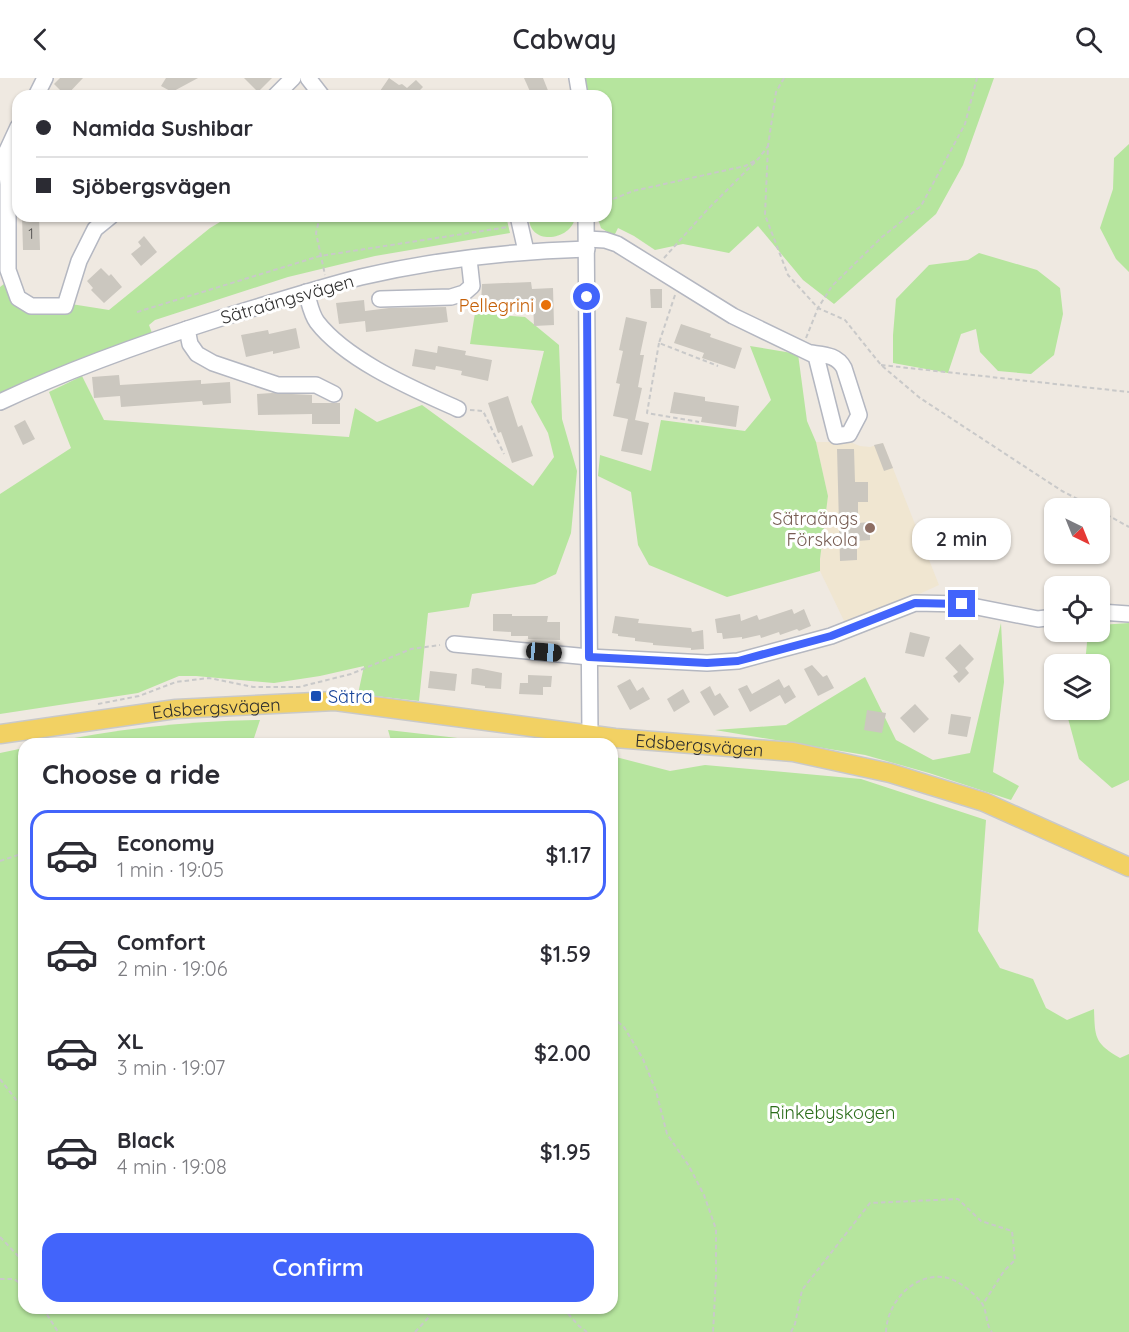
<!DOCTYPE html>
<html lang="en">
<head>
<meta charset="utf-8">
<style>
	body { margin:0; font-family:Quicksand,sans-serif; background:#f2f2f3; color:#2b2b33; height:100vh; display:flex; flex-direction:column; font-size:22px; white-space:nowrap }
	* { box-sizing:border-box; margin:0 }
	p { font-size:20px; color:#7c7c81 }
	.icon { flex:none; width:33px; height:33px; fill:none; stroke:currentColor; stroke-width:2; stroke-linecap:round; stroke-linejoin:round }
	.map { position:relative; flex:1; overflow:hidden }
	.details { position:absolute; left:18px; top:660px; width:600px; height:576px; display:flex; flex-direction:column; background:#fff; border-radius:18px; box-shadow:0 2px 4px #0004 }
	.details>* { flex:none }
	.top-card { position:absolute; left:12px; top:12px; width:600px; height:132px; border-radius:18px; box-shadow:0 2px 4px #0004; display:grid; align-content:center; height:132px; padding:0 24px; background:#fff }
	.needle { width:39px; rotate:137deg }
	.fabs { position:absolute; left:1044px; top:420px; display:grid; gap:12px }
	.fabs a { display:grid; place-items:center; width:66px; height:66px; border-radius:12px; background:#fff; box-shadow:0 2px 4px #0004; font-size:30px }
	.end { position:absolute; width:27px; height:27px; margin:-14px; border:8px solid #4264fb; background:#fff; box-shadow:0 0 0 3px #fff }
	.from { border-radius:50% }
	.bubble { position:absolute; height:42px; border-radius:18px; background:#fff; box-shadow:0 2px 4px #0004; font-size:20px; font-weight:600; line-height:42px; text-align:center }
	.car { position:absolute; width:18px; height:36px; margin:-18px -9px; border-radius:8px; box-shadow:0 0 4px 2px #0007; background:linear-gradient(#222 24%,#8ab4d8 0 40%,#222 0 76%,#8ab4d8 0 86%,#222 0) }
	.top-card b { display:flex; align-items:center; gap:21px; height:57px; font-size:22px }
	.top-card b+b { border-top:2px solid #e1e1e2 }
	.top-card i { width:15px; height:15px; background:#2b2b33 }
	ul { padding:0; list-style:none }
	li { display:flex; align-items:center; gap:18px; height:90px; margin:0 12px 9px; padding:0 12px; border:3px solid transparent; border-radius:18px }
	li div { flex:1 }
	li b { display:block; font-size:22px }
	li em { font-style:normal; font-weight:600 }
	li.selected { border-color:#4264fb }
	li>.icon { width:54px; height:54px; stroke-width:1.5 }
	h2 { padding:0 24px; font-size:27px; line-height:72px }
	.action { display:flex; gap:12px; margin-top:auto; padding:12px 24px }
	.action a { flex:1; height:69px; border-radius:18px; background:#4264fb; color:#fff; font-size:24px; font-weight:600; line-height:69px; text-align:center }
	header { display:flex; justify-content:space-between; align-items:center; height:78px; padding:0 24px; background:#fff; font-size:27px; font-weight:600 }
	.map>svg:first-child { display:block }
	.education { fill:#f0e6d1 }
	.green { fill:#b6e59e }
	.building { fill:#cbc7bf }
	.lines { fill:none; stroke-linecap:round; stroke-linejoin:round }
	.minor-casing { stroke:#b4b7c1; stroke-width:18 }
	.major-casing { stroke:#c9c9c9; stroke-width:21 }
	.path { stroke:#c9c9c9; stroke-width:2; stroke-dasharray:4.5 3; stroke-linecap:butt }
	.minor { stroke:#fff; stroke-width:15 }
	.major { stroke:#f2d163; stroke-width:18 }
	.route { stroke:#4264fb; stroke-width:8 }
	.food-dot { fill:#e8710a; stroke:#fff; stroke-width:2 }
	.education-dot { fill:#8d6e63; stroke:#fff; stroke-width:2 }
	.transit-dot { fill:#1a4fb4; stroke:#fff; stroke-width:2 }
	.labels { text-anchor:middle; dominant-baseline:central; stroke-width:6; stroke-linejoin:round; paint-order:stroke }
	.number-label { font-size:15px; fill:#555452 }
	.street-label { font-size:18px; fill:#2e2e2e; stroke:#fff }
	.food-label { font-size:18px; fill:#c56008; stroke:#fff; text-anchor:end }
	.education-label { font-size:18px; fill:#785e54; stroke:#fff; text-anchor:end }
	.transit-label { font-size:18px; fill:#164399; stroke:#fff; text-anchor:start }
	.park-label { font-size:18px; fill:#2c6e1b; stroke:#fff }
</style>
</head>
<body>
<header><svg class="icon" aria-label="back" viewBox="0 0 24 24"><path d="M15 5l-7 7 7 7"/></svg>Cabway<svg class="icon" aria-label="search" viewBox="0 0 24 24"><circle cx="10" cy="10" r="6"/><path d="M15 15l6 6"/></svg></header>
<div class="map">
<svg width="1129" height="1254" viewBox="0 0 1129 1254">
	<rect width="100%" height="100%" fill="#efe9e1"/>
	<path class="education" d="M816,364H850L860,368L870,369L883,365L939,507L847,549L820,493V481L828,418Z"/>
	<g class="green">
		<path d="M584,0H994L963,87L936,136L834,226L803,202L758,148L729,175L683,166L655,172L634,158L618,150L614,158L601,150L597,138H606V18H587Z"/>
		<path d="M1129,66V194L1116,181L1100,150L1113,111L1114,80Z"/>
		<path d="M230,138H506L510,155L375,178L288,199L155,242L149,247L152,255L67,287L0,317V209L4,206C6,211 9,220 12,224C24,236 54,237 70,236L71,226L109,232L210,150Z"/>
		<path d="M529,138H575C574,162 528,170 529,138Z"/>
		<path d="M979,175L1037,192L1060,210L1063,236L1054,277L1031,296L998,293L980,274L976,251L961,256L948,295L893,285V257L896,221L929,187L968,182Z"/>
		<path d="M475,235L525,239L559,267L562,341L577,393L571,455L556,496L535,506L472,516L469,529L428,535L419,623L358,616L364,588L320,598L274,605L196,598H179L138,615L0,636V416L71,370L49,314L82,298L104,342L349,359L355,330L377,344L422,327L533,408L554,379L548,355L531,324L544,273L470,266Z"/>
		<path d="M750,268L798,276L807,343L816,364L828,418L820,481V493L727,519L649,487L638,467L631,414L598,398L600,377L651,393L661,342L745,353L771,322Z"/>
		<path d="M1001,545L1004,604L993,694L1019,708L1011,722L929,695L865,677L715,652L786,647L865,599L896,662L933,682L970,675Z"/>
		<path d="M1129,545V702L1112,710L1079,681L1066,633V632H1100V586H1085L1088,554H1100V547Z"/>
		<path d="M260,642L252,666H44C114,651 188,643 260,642Z"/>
		<path d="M388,652L511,666H392Z"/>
		<path d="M24,670V1230H612V678L670,693L705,687L861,701L986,742L978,853L1000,890L1033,901L1046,930L1067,942L1094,931C1095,959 1094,965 1120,980L1129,976V1254H0V675Z"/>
	</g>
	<g class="building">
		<path d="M60,0H83L66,18L54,6Z"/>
		<path d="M166,0H198L172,14L161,8Z"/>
		<path d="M244,0H272L258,14Z"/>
		<path d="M389,0L399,7L402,6L407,10L416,2L423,9L416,16L418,18H387L380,13Z"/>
		<path d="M524,0H543L549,15L542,18H532Z"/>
		<path d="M22,138H39L40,172H23Z"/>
		<path d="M144,158L157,174L141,188L131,176L141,168L138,164Z"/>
		<path d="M101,190L109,198L111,196L122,209L104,225L91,212L93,210L87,203Z"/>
		<path d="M531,204L532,211L553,210L554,247L534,248L533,224L481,226L482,206Z"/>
		<path d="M650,211H662V230H651Z"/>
		<path d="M364,222L365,233L389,230L446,229L448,244L366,254L365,243L339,246L336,225Z"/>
		<path d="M626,239L647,244L640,277H644L638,309L642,310L635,342L649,345L642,377L621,373L628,341L613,338L620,306L616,305L623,273L619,272Z"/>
		<path d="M681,246L711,256L710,259L742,270L735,291L702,280L704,275L674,265Z"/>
		<path d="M296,250L300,270L273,276V273L246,279L241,257L268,252L269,256Z"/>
		<path d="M438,268L466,273L465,277L492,282L488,303L461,297L462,293L436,288L435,292L412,288L415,271L437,275Z"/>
		<path d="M119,297L120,307L201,302V306L230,304L231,325L203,327L202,323L121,329L120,318L94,320L92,299Z"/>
		<path d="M674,314L705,319V323L739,328L736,349L701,344L702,339L670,335Z"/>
		<path d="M272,315L312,317V325H340V346H312V336L258,337L257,316Z"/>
		<path d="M508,318L518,349L522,347L533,378L512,385L501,354L498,355L488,325Z"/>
		<path d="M25,342L35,361L23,367L14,348Z"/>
		<path d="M883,365L893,390L884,393L874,367Z"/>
		<path d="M837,371H854L855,404H868V424H858V445L870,444V462L857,463V482L840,483Z"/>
		<path d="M792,531L794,536L804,531L811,548L799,553L797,551L780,557L779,554L761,560L760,557L742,561V559L723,561L722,555H717L715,541L740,536L741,543L757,537L759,542Z"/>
		<path d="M493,536H512V538H548L547,544H560V562L528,561V558H511V554L493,553Z"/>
		<path d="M615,538L639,541L638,545L691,550L692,554L703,552L704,571L691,572V570L653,567V565L635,563V560L618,558V556L612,555Z"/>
		<path d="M910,554L930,559L924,579L905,575Z"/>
		<path d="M960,566L974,581L965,590L969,595L959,605L953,598L958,594L945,580Z"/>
		<path d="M812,587L823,599L827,597L834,610L818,618L804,591Z"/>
		<path d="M477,590L502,595L501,611L485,610V608L471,606L472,591Z"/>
		<path d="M430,593L457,596L455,613L428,610Z"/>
		<path d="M528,597L552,598L551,609H543V617L519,616L520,605H528Z"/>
		<path d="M630,601L637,613L643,609L650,621L630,632L617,608Z"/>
		<path d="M779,601L784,610L789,607L796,619L785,626L780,617L750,634L738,611L747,607L752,616Z"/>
		<path d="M710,608L715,618L720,615L729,629L714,638L700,614Z"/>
		<path d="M683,611L690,624L674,634L667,621Z"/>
		<path d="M915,626L929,641L914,655L900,640Z"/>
		<path d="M867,632L886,635L882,655L864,652Z"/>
		<path d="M951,636L971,639L967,659L948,656Z"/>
	</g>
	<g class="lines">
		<g class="minor-casing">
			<g id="minor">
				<path d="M308,0L322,18"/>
				<path d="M577,0L580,18"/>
				<path d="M36,18L45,0"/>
				<path d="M275,18L293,0"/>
				<path d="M0,77H5L18,49"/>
				<path d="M5,77L8,106V192L18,220L31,228H65L79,183L95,151L111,138"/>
				<path d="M518,138L526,173"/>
				<path d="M586,138L590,656"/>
				<path d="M587,161L605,162L617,166L733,238L816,278L836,358L849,356L859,337L844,290C837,277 825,277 811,275"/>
				<path d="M306,214C309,223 311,236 317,244C347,283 414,311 458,331"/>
				<path d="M380,221L451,219L464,215L472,208L469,181"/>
				<path d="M187,251L190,266L197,276L213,285L278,307H316L334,316"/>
				<path d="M0,324C72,290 146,264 221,240C268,226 314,211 361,199C434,182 512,173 587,171"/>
				<path d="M1100,534L1129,536"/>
				<path d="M454,566L589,579L707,585L738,583L831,558L915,525L962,526L1038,541L1054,539"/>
			</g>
		</g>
		<g class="major-casing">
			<g id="major">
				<path id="s1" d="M0,656L176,631L335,623L615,660L793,674L890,695L984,724L1129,789"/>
			</g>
		</g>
		<g class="path">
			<path d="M784,0L776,14L768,68L765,137L788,197L818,230L845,242L881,287L920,320L1062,413L1095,430"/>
			<path d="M606,124L633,113L745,88L756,82"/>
			<path d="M320,138L316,155L325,197"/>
			<path d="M664,180L707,132L759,80L768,68"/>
			<path d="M675,217L659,265L718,288"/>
			<path d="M137,234L320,178L508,149"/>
			<path d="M806,260L818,230L832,208L882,159L921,128L965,46L977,0"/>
			<path d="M659,265L647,335L699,344"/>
			<path d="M881,287L1129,314"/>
			<path d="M470,332L483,333L504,376"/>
			<path d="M1100,433L1129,449"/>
			<path d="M98,626L139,618L176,604L209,600L253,609H299L351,596L411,571L440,567"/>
			<path d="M0,783L21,776L24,779"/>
			<path d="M612,939L624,949L643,981L656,1013L667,1056L689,1088L704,1117L716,1151V1199L713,1254"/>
			<path d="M0,1001L24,1032"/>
			<path d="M0,1159L21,1181H24"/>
			<path d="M0,1201H14L24,1208"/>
			<path d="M43,1230L58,1254"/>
			<path d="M563,1230L579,1248L587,1254"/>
			<path d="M415,1254L429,1239V1230"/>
			<path d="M791,1254L795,1246L802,1212L870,1125L958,1121L981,1143L1012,1153L1015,1182L1004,1193L983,1226"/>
			<path d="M886,1254C887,1225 912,1196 943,1199C956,1200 973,1214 981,1224C988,1233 985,1246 992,1254"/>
		</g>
		<use href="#minor" class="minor"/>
		<use href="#major" class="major"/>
	</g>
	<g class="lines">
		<path class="route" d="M587,219L589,579L707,585L738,583L831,558L915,525L962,526"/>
	</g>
	<circle class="food-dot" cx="546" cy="227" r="6"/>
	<circle class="education-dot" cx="870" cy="450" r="6"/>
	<rect class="transit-dot" x="310" y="612" width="12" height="12" rx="3"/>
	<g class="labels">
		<g class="number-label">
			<text x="31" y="155">1</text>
		</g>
		<g class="street-label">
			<text transform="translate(287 221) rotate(-16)">Sätraängsvägen</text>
			<text stroke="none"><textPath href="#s1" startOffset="218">Edsbergsvägen</textPath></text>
			<text stroke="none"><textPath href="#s1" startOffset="704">Edsbergsvägen</textPath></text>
		</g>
		<g class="food-label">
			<text x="534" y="227">Pellegrini</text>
		</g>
		<g class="education-label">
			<text x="858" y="440">Sätraängs<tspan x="858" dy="21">Förskola</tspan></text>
		</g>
		<g class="transit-label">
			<text x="328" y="618">Sätra</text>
		</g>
		<g class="park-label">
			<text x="832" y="1034">Rinkebyskogen</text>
		</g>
	</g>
</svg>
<div class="fabs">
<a><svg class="needle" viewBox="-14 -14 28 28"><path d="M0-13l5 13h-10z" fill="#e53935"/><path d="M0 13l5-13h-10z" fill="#7c7c81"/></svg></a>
<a><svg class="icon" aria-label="locate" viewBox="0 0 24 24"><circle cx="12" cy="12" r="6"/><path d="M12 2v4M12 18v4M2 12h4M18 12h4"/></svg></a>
<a><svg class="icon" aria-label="layers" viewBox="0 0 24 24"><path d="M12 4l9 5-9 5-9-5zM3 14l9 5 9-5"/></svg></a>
</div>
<i class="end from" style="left:587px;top:219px"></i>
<i class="end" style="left:962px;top:526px"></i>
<div class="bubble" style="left:912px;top:440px;width:99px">2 min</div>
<i class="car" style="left:544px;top:574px;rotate:95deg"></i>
<div class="top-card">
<b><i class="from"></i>Namida Sushibar</b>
<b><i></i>Sjöbergsvägen</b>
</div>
<section class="details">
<h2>Choose a ride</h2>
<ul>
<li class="selected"><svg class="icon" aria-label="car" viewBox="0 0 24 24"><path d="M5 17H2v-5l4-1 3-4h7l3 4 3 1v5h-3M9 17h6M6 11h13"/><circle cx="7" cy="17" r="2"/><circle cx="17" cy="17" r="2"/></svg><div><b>Economy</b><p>1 min · 19:05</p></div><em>$1.17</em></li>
<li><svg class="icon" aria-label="car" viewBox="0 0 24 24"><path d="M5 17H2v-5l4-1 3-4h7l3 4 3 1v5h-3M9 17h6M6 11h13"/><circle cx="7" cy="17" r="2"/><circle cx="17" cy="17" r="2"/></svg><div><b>Comfort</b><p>2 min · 19:06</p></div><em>$1.59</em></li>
<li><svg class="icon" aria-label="car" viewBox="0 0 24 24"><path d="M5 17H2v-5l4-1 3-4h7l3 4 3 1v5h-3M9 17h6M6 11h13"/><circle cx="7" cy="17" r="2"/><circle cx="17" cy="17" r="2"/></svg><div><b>XL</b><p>3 min · 19:07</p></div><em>$2.00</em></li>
<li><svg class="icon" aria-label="car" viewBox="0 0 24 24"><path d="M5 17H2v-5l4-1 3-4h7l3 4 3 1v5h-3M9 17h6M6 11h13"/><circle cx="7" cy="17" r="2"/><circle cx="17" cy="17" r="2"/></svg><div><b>Black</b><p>4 min · 19:08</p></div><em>$1.95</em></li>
</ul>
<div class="action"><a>Confirm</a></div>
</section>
</div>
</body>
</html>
